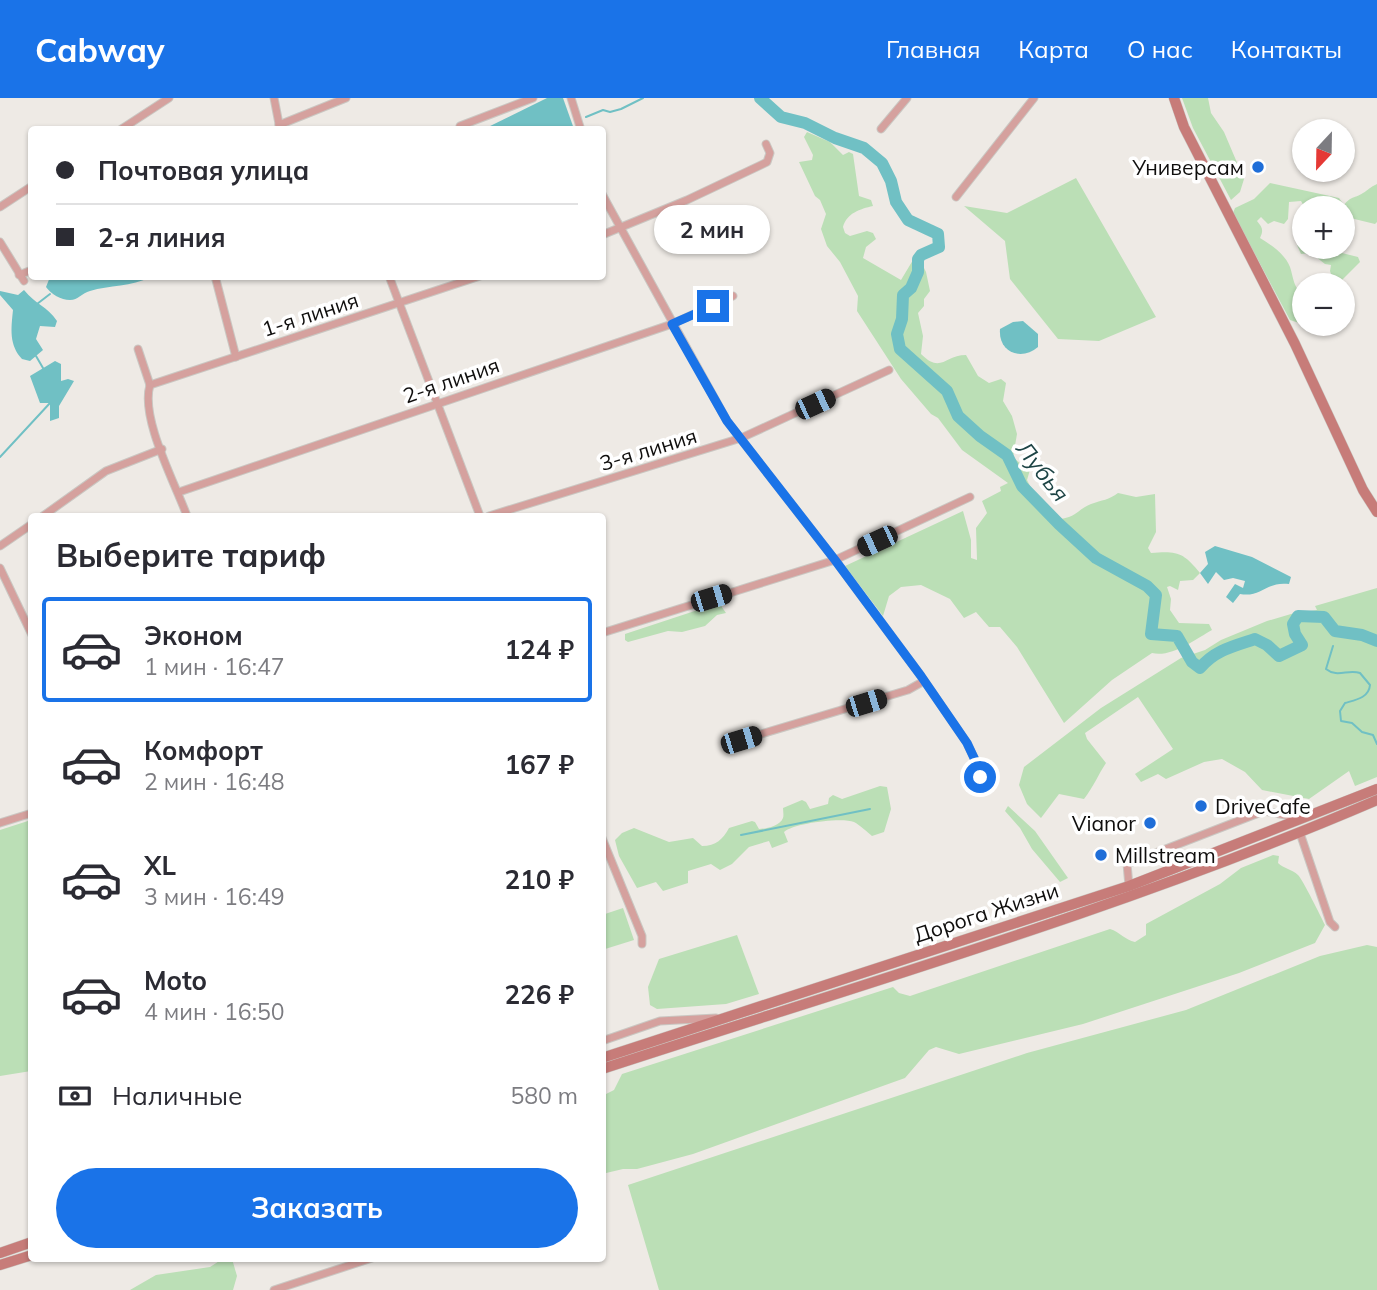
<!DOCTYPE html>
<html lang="ru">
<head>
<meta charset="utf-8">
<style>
	body { margin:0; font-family:Mulish,sans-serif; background:#f7f7f7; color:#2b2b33; height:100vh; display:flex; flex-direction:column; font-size:26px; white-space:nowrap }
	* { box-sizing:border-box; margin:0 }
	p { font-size:23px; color:#7c7c81 }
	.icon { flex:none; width:38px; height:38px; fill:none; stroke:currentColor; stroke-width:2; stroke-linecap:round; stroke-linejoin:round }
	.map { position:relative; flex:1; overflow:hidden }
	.side { position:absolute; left:28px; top:415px; width:578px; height:749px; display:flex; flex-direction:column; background:#fff; border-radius:7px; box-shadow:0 2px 5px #0004 }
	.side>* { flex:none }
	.banner { position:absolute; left:28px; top:28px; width:578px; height:154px; border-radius:7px; box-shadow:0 2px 5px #0004; display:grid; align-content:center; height:154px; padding:0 28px; background:#fff }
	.needle { width:46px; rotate:202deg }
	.controls { position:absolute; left:1292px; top:21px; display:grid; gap:14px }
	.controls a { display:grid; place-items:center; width:63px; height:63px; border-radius:50%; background:#fff; box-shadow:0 2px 5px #0004; font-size:35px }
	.end { position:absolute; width:32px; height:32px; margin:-16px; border:9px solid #1a73e8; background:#fff; box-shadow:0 0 0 4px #fff }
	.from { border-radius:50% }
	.bubble { position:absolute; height:49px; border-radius:24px; background:#fff; box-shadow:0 2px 5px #0004; font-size:23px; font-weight:700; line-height:49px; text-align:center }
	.car { position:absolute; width:21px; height:42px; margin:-21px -10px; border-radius:9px; box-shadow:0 0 5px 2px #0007; background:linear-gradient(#222 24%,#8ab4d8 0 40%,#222 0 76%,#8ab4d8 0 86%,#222 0) }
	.banner b { display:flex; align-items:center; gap:24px; height:66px; font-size:26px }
	.banner b+b { border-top:2px solid #e1e1e2 }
	.banner i { width:18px; height:18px; background:#2b2b33 }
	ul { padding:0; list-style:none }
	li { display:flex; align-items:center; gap:21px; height:105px; margin:0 14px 10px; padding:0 14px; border:4px solid transparent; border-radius:7px }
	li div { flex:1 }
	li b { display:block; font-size:26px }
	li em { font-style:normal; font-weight:700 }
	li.current { border-color:#1a73e8 }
	li>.icon { width:63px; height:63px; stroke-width:1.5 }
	h2 { padding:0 28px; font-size:32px; line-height:84px }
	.pay { display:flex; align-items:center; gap:18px; height:77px; padding:0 28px; font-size:26px }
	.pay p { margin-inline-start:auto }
	.cta { display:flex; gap:14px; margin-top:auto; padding:14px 28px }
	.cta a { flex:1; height:80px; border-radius:42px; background:#1a73e8; color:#fff; font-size:28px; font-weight:700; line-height:80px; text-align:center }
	header { display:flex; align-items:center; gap:42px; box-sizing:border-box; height:98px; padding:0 35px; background:#1a73e8; color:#fff }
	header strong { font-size:33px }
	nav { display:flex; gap:38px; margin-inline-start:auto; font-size:24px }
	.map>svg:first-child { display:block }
	.green { fill:#bbdfb6 }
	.water { fill:#70c0c4 }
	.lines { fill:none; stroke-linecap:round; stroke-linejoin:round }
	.stream { stroke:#70c0c4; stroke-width:2 }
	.river { stroke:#70c0c4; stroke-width:12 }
	.street-casing { stroke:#cac7c2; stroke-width:9 }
	.secondary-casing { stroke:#cac7c2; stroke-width:11 }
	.street { stroke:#d5a19e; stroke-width:7 }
	.secondary { stroke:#c77c79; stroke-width:10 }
	.route { stroke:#1a73e8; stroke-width:9 }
	.poi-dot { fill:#1f6ed8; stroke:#fff; stroke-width:2.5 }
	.labels { text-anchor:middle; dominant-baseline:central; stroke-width:7; stroke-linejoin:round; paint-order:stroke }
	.poi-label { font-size:21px; fill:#0f0e0d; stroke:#fff; text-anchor:end }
	.street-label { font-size:21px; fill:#0f0e0d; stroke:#fff }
	.water-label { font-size:23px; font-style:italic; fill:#1d4445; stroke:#fff }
</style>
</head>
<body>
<header>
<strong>Cabway</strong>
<nav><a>Главная</a><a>Карта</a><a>О нас</a><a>Контакты</a></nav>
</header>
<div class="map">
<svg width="1377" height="1192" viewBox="0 0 1377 1192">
	<rect width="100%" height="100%" fill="#eeeae5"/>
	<g class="green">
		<path d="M1182,0H1208L1211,15L1224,34L1244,81L1240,94L1231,102L1193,30Z"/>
		<path d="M807,34L830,44L843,57L849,54L853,56L859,98L871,102L873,108C860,111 847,115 843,129L845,135L850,138L867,133L873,135L876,141L866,149L863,160L901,182L916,157L927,152L928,156L923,160L922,166L926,174L930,193L924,201V208L918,215L923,238L921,256C941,276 945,257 966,257L978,278L989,285L1001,281L1006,285L1003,303L1012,318L1017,336L1013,359L1022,367L1026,363L1032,365L1027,382L1032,392L1061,421C1078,418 1078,411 1091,406C1102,402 1109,402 1118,395L1136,399L1155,396L1156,434L1148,450L1151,455C1177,453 1183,454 1200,475L1193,482L1180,483L1178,492L1170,488L1167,489L1171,501L1170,512L1179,525L1209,526L1212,532C1196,541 1171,560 1152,555L1112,582L1064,625L1017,549L1000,529H989L976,514L964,520L950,501L921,487L901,489L889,498L883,518L845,468L963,413L971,442V460L977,462L976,430L987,415L982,403L1001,393L1000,389L1008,385L962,352L938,320L931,316L901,281L857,213L858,198L840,164L827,148L821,131L826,116L820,102L815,98L799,64L812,62L813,57L804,39Z"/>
		<path d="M1076,80L1156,219L1099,243L1058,241L1010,181L1005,143L964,108L1007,115Z"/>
		<path d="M1270,85L1339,100L1344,107C1352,97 1354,101 1363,95C1368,92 1370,89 1377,86V124L1375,126L1342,118V110H1305L1301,103L1289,104L1288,121L1284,126L1274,123L1268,126L1261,119L1257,123C1262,129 1264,132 1260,140C1271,147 1285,156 1290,169C1293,178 1293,185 1298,192L1309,181L1314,179V187H1304V220L1299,225L1290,222L1233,115L1235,110L1254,101Z"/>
		<path d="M1304,146V149H1318L1358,159L1360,164L1337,187H1330L1332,179L1330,173L1331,167L1325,166L1311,155L1301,156L1297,147Z"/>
		<path d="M1377,490V679L1355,688L1349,673L1309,701L1262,692L1245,674L1222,661L1204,664L1166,681L1158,676L1141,684L1135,676L1173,651L1138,599L1085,635L1087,641L1106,665C1098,677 1094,688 1084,701L1059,696L1041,720L1027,706L1019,687L1024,669L1101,610L1181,560L1205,552L1221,542L1267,523L1291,516L1317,512L1315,508Z"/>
		<path d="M719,505L726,515L717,517L705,528L682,534L668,533L628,544L625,542V536Z"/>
		<path d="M880,688L887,689L891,711L884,734L872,738C867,734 860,727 854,724C842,719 794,725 784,734L788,744L772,750L769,743L749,749L732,766L720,772L711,766L688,773V785L663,793L656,784L637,790L619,758L615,742L622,735L634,730L669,744L693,740L702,748C716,748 723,741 729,730L752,723L755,724L759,731C766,731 780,728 783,720C784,717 783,713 783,710L802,702L806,704L810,711L828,706L829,700L833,697L842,701Z"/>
		<path d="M1008,708L1035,733L1068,780L1060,784L1032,751L1020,730L1005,713Z"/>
		<path d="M31,722V973L0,978V732Z"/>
		<path d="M1273,757L1279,758L1278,765C1284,771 1292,771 1298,777C1303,782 1321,819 1325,827L1315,845L1239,875L1083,926L959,956L936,949L929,952L905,980L693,1056L637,1071H623L602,1076V998L614,992L622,976L893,889L899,895L910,898L1110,831C1120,834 1125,842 1135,844L1146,837V826L1220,786L1241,770Z"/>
		<path d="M623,810L634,842L602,852V817Z"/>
		<path d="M737,837L759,896L726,906L657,911L650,907L648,889L659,861Z"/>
		<path d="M1367,847L1377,849V1192H659L628,1087L1027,955L1186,912L1320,858Z"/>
		<path d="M224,1160L232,1161L237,1178L233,1192H130L156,1177L210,1169Z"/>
	</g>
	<g class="water">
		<path d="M547,0H563L574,31H484Z"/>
		<path d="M50,179V178L150,179C132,189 109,187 90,193C82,195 78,202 70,202C61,202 51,196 46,189Z"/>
		<path d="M24,192C36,207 47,208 57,223L55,229L40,228L36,241L43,252L30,263L22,261C9,247 11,231 13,212L0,197V193L18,197Z"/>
		<path d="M1023,223L1038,236V249C1022,263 998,255 1000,231L1013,224Z"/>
		<path d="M55,263L61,266V283L68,281L74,283L59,308V320L50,323V305H40L30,278Z"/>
		<path d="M1215,448L1252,459L1291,479L1289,486C1266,483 1261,500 1240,496L1233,505L1226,499L1235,486L1243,490L1245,483L1233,480L1224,482L1216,474L1208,486L1200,475L1208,466L1205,454Z"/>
	</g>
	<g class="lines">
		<g class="stream">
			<path d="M586,19L603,12L610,14L621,11L643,0"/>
			<path d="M37,206L50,196"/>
			<path d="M36,258L43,270"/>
			<path d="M0,359L50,305"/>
			<path d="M1333,548L1326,571C1337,580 1348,571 1360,575L1370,587C1369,600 1355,602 1345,605L1340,613L1341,623L1352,625L1362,634L1373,637L1377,646"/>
			<path d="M741,737L870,711"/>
		</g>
		<path class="river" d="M760,0L781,19L805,25L835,40L864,50L882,65L891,83L896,104L908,122L938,136L939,149L921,157L918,161V174L911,190L903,197L902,221L897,236L900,251L947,293L958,318L980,338L1007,357L1022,388L1059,426L1096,460L1147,488L1156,497L1151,536L1177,538L1192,564L1200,570C1215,552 1234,548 1255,541L1267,547L1279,558L1302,547L1295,536L1293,526L1298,518L1324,519L1335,533L1362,537L1377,543"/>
		<g class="street-casing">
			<g id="street">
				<path d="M274,0L280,31"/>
				<path d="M571,0L581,32"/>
				<path d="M279,27L346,0"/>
				<path d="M460,28L533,0"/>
				<path d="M881,31L907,0"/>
				<path d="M120,32L169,0"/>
				<path d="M602,96L727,323L835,462L921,578L967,645L975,662L980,679"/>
				<path d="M956,99L1034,0"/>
				<path d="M0,109L32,88"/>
				<path d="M602,137L687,102L761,67L767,64L770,55L766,46"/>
				<path d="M0,144L24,183"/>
				<path d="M19,177L32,172"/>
				<path d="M215,178L236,259"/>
				<path d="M389,178L480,418"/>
				<path d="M138,251L150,287"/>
				<path d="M150,287L480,178"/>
				<path d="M150,287C140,320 175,385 187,418"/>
				<path d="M179,394L672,226L733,198"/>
				<path d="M43,418L106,373L162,351"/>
				<path d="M489,418L741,340L889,272"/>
				<path d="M0,448L32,426"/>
				<path d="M0,470L32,537"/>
				<path d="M602,535L835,462L970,399"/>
				<path d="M741,642L908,592L924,583"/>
				<path d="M0,725L32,715"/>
				<path d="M1300,735L1330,824L1335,829"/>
				<path d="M602,740L642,838V846"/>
				<path d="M1129,788L1127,766L1264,713L1301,720"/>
				<path d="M602,943L660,923L716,920"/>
				<path d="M274,1192L372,1160"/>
			</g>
		</g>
		<g class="secondary-casing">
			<g id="secondary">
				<path d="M1174,0L1184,29L1295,246L1363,392L1377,414"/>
				<path d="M602,960L1129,788L1377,691"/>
				<path d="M602,971C862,886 1126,810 1377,702"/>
				<path d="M0,1155L32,1144"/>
				<path d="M0,1167L32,1157"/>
			</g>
		</g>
		<use href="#street" class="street"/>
		<use href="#secondary" class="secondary"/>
	</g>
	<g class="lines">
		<path class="route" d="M713,208L672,226L727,323L835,462L921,578L967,645L975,662L980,679"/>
	</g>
	<g class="poi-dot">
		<circle cx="1258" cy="69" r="7"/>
		<circle cx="1201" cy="708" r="7"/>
		<circle cx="1150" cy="725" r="7"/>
		<circle cx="1101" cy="757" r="7"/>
	</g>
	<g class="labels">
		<g class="poi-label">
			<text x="1244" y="69">Универсам</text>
			<text x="1215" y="708" text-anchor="start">DriveCafe</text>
			<text x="1136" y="725">Vianor</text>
			<text x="1115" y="757" text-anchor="start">Millstream</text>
		</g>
		<g class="street-label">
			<text transform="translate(310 216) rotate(-18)">1-я линия</text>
			<text transform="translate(451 282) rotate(-19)">2-я линия</text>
			<text transform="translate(648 351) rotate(-17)">3-я линия</text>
			<text transform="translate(986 814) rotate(-18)">Дорога Жизни</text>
		</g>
		<g class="water-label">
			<text transform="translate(1043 373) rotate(52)">Лубья</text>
		</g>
	</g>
</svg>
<div class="controls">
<a><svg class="needle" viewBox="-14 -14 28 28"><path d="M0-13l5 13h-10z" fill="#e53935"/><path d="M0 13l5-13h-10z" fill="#7c7c81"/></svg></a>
<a>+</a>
<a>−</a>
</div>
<i class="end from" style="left:980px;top:679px"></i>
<i class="end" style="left:713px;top:208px"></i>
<div class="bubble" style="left:654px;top:107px;width:116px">2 мин</div>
<i class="car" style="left:815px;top:306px;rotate:65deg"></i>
<i class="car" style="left:877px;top:443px;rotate:245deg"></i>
<i class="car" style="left:711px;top:500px;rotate:73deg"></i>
<i class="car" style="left:866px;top:605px;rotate:73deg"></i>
<i class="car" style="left:741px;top:642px;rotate:73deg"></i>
<div class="banner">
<b><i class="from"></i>Почтовая улица</b>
<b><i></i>2-я линия</b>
</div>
<section class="side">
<h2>Выберите тариф</h2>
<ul>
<li class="current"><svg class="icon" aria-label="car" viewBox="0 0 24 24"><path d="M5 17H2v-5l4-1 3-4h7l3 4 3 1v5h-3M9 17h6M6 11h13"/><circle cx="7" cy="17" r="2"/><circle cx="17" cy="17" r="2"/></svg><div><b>Эконом</b><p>1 мин · 16:47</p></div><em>124 ₽</em></li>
<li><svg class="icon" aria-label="car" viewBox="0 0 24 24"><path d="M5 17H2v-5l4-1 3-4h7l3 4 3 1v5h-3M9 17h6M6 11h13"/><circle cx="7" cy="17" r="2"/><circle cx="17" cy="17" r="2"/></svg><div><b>Комфорт</b><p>2 мин · 16:48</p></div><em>167 ₽</em></li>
<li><svg class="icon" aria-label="car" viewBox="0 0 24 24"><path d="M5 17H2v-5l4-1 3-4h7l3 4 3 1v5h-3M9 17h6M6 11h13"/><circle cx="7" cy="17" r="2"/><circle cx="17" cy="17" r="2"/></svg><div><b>XL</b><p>3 мин · 16:49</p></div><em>210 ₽</em></li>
<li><svg class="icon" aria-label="car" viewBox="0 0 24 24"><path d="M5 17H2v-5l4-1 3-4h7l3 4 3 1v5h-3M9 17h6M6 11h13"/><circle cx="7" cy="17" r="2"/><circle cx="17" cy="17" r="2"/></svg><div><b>Moto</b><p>4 мин · 16:50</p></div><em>226 ₽</em></li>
</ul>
<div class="pay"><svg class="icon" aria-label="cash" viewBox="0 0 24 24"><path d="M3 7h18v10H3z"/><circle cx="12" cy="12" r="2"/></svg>Наличные<p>580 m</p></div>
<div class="cta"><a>Заказать</a></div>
</section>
</div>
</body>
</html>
